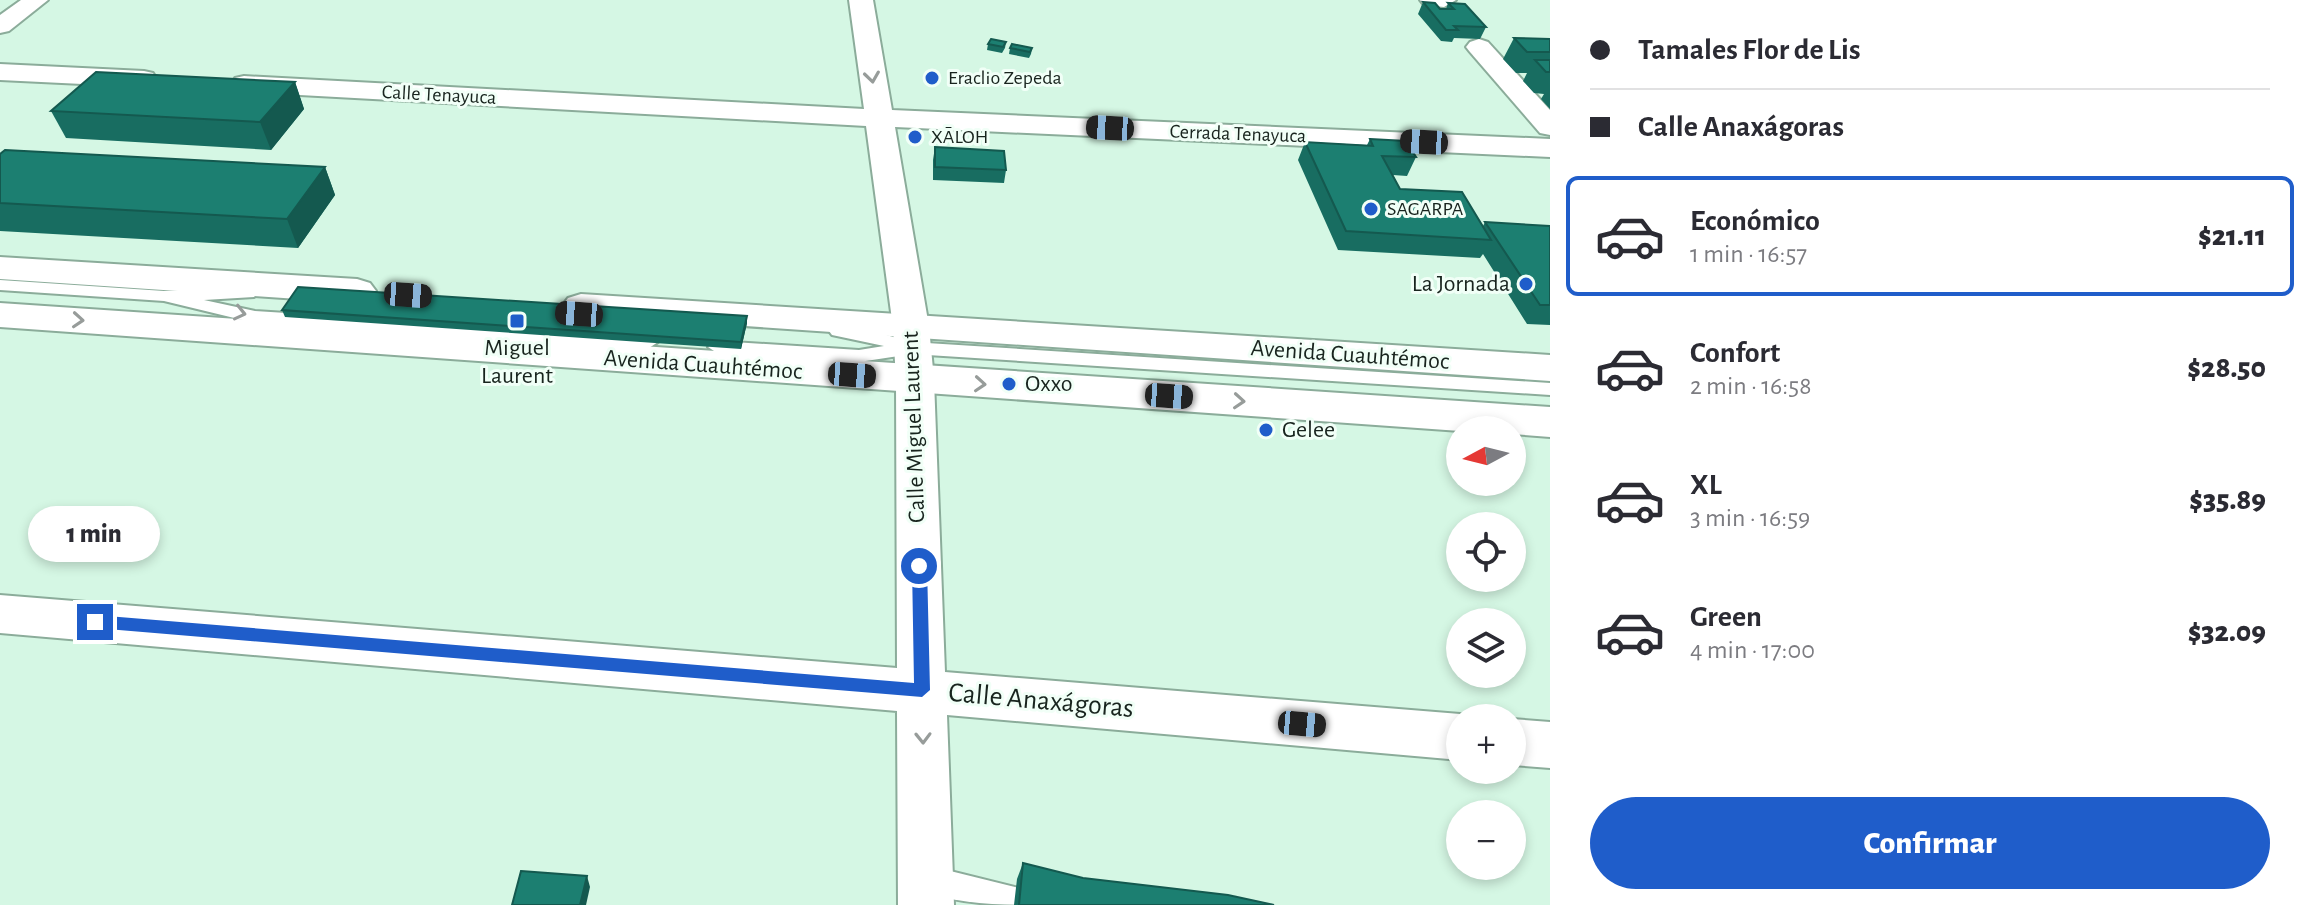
<!DOCTYPE html>
<html lang="es">
<head>
<meta charset="utf-8">
<style>
	body { margin:0; font-family:"Alegreya Sans",sans-serif; background:#f2f2f3; color:#2b2b33; height:100vh; display:flex; flex-direction:column; font-size:30px; white-space:nowrap }
	* { box-sizing:border-box; margin:0 }
	p { font-size:26px; color:#7c7c81 }
	.icon { flex:none; width:44px; height:44px; fill:none; stroke:currentColor; stroke-width:2; stroke-linecap:round; stroke-linejoin:round }
	.map { position:relative; flex:1; overflow:hidden }
	.panel { display:flex; flex-direction:column; background:#fff; width:760px }
	.panel>* { flex:none }
	.banner { display:grid; align-content:center; height:176px; padding:0 40px; background:#fff }
	.needle { width:52px; rotate:263deg }
	.controls { position:absolute; left:1446px; top:416px; display:grid; gap:16px }
	.controls a { display:grid; place-items:center; width:80px; height:80px; border-radius:50%; background:#fff; box-shadow:0 4px 12px #0003; font-size:40px }
	.end { position:absolute; width:36px; height:36px; margin:-18px; border:10px solid #1f5dca; background:#fff; box-shadow:0 0 0 4px #fff }
	.from { border-radius:50% }
	.bubble { position:absolute; height:56px; border-radius:28px; background:#fff; box-shadow:0 4px 12px #0003; font-size:26px; font-weight:800; line-height:56px; text-align:center }
	.car { position:absolute; width:24px; height:48px; margin:-24px -12px; border-radius:10px; box-shadow:0 0 6px 2px #0007; background:linear-gradient(#222 24%,#8ab4d8 0 40%,#222 0 76%,#8ab4d8 0 86%,#222 0) }
	.banner b { display:flex; align-items:center; gap:28px; height:76px; font-size:30px }
	.banner b+b { border-top:2px solid #e1e1e2 }
	.banner i { width:20px; height:20px; background:#2b2b33 }
	ul { padding:0; list-style:none }
	li { display:flex; align-items:center; gap:24px; height:120px; margin:0 16px 12px; padding:0 24px; border:4px solid transparent; border-radius:12px }
	li div { flex:1 }
	li b { display:block; font-size:30px }
	li em { font-style:normal; font-weight:800 }
	li.selected { border-color:#1f5dca }
	li>.icon { width:72px; height:72px; stroke-width:1.5 }
	.action { display:flex; gap:16px; margin-top:auto; padding:16px 40px }
	.action a { flex:1; height:92px; border-radius:48px; background:#1f5dca; color:#fff; font-size:32px; font-weight:800; line-height:92px; text-align:center }
	main { display:flex; flex:1; min-height:0 }
	.map>svg:first-child { display:block }
	.lines { fill:none; stroke-linecap:round; stroke-linejoin:round }
	.service-casing { stroke:#8bac9a; stroke-width:4 }
	.minor-casing { stroke:#8bac9a; stroke-width:4 }
	.primary-casing { stroke:#8bac9a; stroke-width:4 }
	.service { fill:#fff; fill-rule:evenodd }
	.minor { fill:#fff; fill-rule:evenodd }
	.primary { fill:#fff; fill-rule:evenodd }
	.wall { fill:#186d61 }
	.shaded-wall { fill:#14594f }
	.building { fill:#1c7f71; stroke:#14594f; stroke-width:2 }
	.oneway { stroke:#979c9a }
	.route { fill:#1f5dca }
	.poi-dot { fill:#1f5dca; stroke:#f1fff7; stroke-width:3 }
	.labels { text-anchor:middle; dominant-baseline:central; stroke-width:6; stroke-linejoin:round; paint-order:stroke }
	.far-poi-label { font-size:20px; fill:#18241e; stroke:#f1fff7; text-anchor:start }
	.far-street-label { font-size:20px; fill:#18241e; stroke:#f1fff7 }
	.poi-label { font-size:24px; fill:#18241e; stroke:#f1fff7; text-anchor:start }
	.street-label { font-size:24px; fill:#18241e; stroke:#f1fff7 }
	.near-street-label { font-size:28px; fill:#18241e; stroke:#f1fff7 }
</style>
</head>
<body>
<main>
<div class="map">
<svg width="1550" height="905" viewBox="0 0 1550 905">
	<rect width="100%" height="100%" fill="#d5f7e4"/>
	<g class="lines">
		<g class="service-casing">
			<g id="service">
				<path d="M0,280L164,291L248,288L257,293L254,297L204,300L255,311L649,336L658,342L649,348L255,323L164,301L0,290Z"/>
				<path d="M838,325L858,327L911,342L1550,383V395L912,354L859,362L717,353L708,347L717,341L859,350L884,346L832,335L829,331Z"/>
				<path d="M926,865L1031,891L1041,895L1045,905C1001,905 958,905 916,889L912,879L916,869Z"/>
			</g>
		</g>
		<g class="minor-casing">
			<g id="minor">
				<path d="M21,0H48L9,31L0,33V15Z"/>
				<path d="M849,0H873L892,110L1550,139V157L895,127L929,327L934,380L945,672L1460,714L1470,718H1460V760L947,715L954,905H898L897,711L0,633V595L897,668L896,380L893,327L866,126L244,92L235,90L231,84L235,78L244,76L864,109Z"/>
				<path d="M1420,0H1456L1444,7L1424,5Z"/>
				<path d="M1479,39L1488,42L1550,110V135L1540,133L1470,52L1466,47L1470,42Z"/>
				<path d="M0,64L144,71L153,73L157,79L153,85L144,87L0,80Z"/>
				<path d="M1512,719L1550,722V768L1512,765Z"/>
			</g>
		</g>
		<g class="primary-casing">
			<g id="primary">
				<path d="M0,257L357,279L370,283L376,291L370,299L357,303L0,279Z"/>
				<path d="M581,294L1550,355V381L568,314L562,306L568,298Z"/>
				<path d="M0,303L1550,407V437L1512,434V430L1460,431L0,327Z"/>
			</g>
		</g>
		<use href="#service" class="service"/>
		<use href="#minor" class="minor"/>
		<use href="#primary" class="primary"/>
	</g>
	<g class="wall">
		<path d="M1423,2L1440,9H1446L1448,3L1486,27L1480,39L1454,38L1452,42L1441,41L1418,14Z"/>
		<path d="M1514,38L1550,39V109L1541,99L1544,94L1534,93L1523,81L1527,73H1516L1503,59Z"/>
		<path d="M1006,42L1005,48L1002,53L987,50L988,44Z"/>
		<path d="M1010,48H1032L1031,54L1029,58L1009,54Z"/>
		<path d="M295,82L304,109L271,150L66,138L51,111Z"/>
		<path d="M1370,139L1416,157L1407,176L1393,175L1400,189L1483,226L1485,222L1550,226V325L1527,324L1483,254L1480,258L1338,250L1298,160L1305,142L1367,145Z"/>
		<path d="M935,147L1006,170L1004,183L933,180V160Z"/>
		<path d="M0,154L325,167L335,195L298,248L0,231Z"/>
		<path d="M282,310L747,323L741,349L285,317Z"/>
		<path d="M1023,863L1083,878L1274,905H1014L1017,879Z"/>
	</g>
	<g class="shaded-wall">
		<path d="M295,82L304,109L271,150L260,122Z"/>
		<path d="M325,167L335,195L298,248L287,219Z"/>
		<path d="M747,316V323L741,349V342Z"/>
		<path d="M587,876L590,887L586,905H580Z"/>
	</g>
	<g class="building">
		<path d="M1423,2L1435,3L1440,9H1454L1448,3L1465,4L1486,27L1454,26L1458,30H1446Z"/>
		<path d="M1514,38L1550,39V52H1527Z"/>
		<path d="M991,39L1006,42L1003,47L988,44Z"/>
		<path d="M1012,44L1032,48L1030,52L1010,48Z"/>
		<path d="M1535,60H1550V72H1546Z"/>
		<path d="M96,72L295,82L260,122L51,111Z"/>
		<path d="M1370,139L1406,141L1416,157L1382,156L1400,189L1462,192L1491,240L1346,231L1305,142L1373,146Z"/>
		<path d="M935,147L1004,151L1006,170L935,167Z"/>
		<path d="M5,150L325,167L287,219L0,203V154Z"/>
		<path d="M1485,222L1550,226V305H1540Z"/>
		<path d="M298,287L747,316L741,342L282,310Z"/>
		<path d="M1023,863L1083,878L1228,895L1274,905H1019Z"/>
		<path d="M521,871L587,876L580,905H512Z"/>
	</g>
	<defs><path id="oneway-chevron" d="M-2-3.5L2.5 0L-2 3.5" fill="none" stroke-width="1.6" stroke-linecap="round" stroke-linejoin="round" transform="scale(2)"/></defs>
	<g class="oneway">
		<use href="#oneway-chevron" transform="translate(872 77) rotate(82)"/>
		<use href="#oneway-chevron" transform="translate(240 313) rotate(13)"/>
		<use href="#oneway-chevron" transform="translate(78 320) rotate(4)"/>
		<use href="#oneway-chevron" transform="translate(980 384) rotate(4)"/>
		<use href="#oneway-chevron" transform="translate(1239 401) rotate(4)"/>
		<use href="#oneway-chevron" transform="translate(923 738) rotate(89)"/>
	</g>
	<path class="route" d="M919,560L927,566L930,690L922,697L95,628L88,622L95,615L914,683L912,566Z"/>
	<g class="poi-dot">
		<circle cx="932" cy="78" r="8"/>
		<circle cx="915" cy="137" r="8"/>
		<circle cx="1371" cy="209" r="8"/>
		<circle cx="1526" cy="284" r="8"/>
		<rect x="509" y="313" width="16" height="16" rx="4"/>
		<circle cx="1009" cy="384" r="8"/>
		<circle cx="1266" cy="430" r="8"/>
	</g>
	<g class="labels">
		<g class="far-poi-label">
			<text x="948" y="78">Eraclio Zepeda</text>
			<text x="931" y="137">XĀLOH</text>
			<text x="1387" y="209">SAGARPA</text>
		</g>
		<g class="far-street-label">
			<text transform="translate(439 95) rotate(3)">Calle Tenayuca</text>
			<text transform="translate(1238 134) rotate(2)">Cerrada Tenayuca</text>
		</g>
		<g class="poi-label">
			<text x="1510" y="284" text-anchor="end">La Jornada</text>
			<text x="517" y="348" text-anchor="middle">Miguel<tspan x="517" dy="28">Laurent</tspan></text>
			<text x="1025" y="384">Oxxo</text>
			<text x="1282" y="430">Gelee</text>
		</g>
		<g class="street-label">
			<text transform="translate(1350 355) rotate(4)">Avenida Cuauhtémoc</text>
			<text transform="translate(703 365) rotate(4)">Avenida Cuauhtémoc</text>
			<text transform="translate(914 427) rotate(-92)">Calle Miguel Laurent</text>
		</g>
		<g class="near-street-label">
			<text transform="translate(1041 701) rotate(5)">Calle Anaxágoras</text>
		</g>
	</g>
</svg>
<div class="controls">
<a><svg class="needle" viewBox="-14 -14 28 28"><path d="M0-13l5 13h-10z" fill="#e53935"/><path d="M0 13l5-13h-10z" fill="#7c7c81"/></svg></a>
<a><svg class="icon" aria-label="locate" viewBox="0 0 24 24"><circle cx="12" cy="12" r="6"/><path d="M12 2v4M12 18v4M2 12h4M18 12h4"/></svg></a>
<a><svg class="icon" aria-label="layers" viewBox="0 0 24 24"><path d="M12 4l9 5-9 5-9-5zM3 14l9 5 9-5"/></svg></a>
<a>+</a>
<a>−</a>
</div>
<i class="end from" style="left:919px;top:566px"></i>
<i class="end" style="left:95px;top:622px"></i>
<div class="bubble" style="left:28px;top:506px;width:132px">1 min</div>
<i class="car" style="left:1110px;top:128px;rotate:273deg"></i>
<i class="car" style="left:1424px;top:142px;rotate:273deg"></i>
<i class="car" style="left:408px;top:295px;rotate:94deg"></i>
<i class="car" style="left:579px;top:314px;rotate:274deg"></i>
<i class="car" style="left:852px;top:375px;rotate:94deg"></i>
<i class="car" style="left:1169px;top:396px;rotate:94deg"></i>
<i class="car" style="left:1302px;top:724px;rotate:95deg"></i>
</div>
<section class="panel">
<div class="banner">
<b><i class="from"></i>Tamales Flor de Lis</b>
<b><i></i>Calle Anaxágoras</b>
</div>
<ul>
<li class="selected"><svg class="icon" aria-label="car" viewBox="0 0 24 24"><path d="M5 17H2v-5l4-1 3-4h7l3 4 3 1v5h-3M9 17h6M6 11h13"/><circle cx="7" cy="17" r="2"/><circle cx="17" cy="17" r="2"/></svg><div><b>Económico</b><p>1 min · 16:57</p></div><em>$21.11</em></li>
<li><svg class="icon" aria-label="car" viewBox="0 0 24 24"><path d="M5 17H2v-5l4-1 3-4h7l3 4 3 1v5h-3M9 17h6M6 11h13"/><circle cx="7" cy="17" r="2"/><circle cx="17" cy="17" r="2"/></svg><div><b>Confort</b><p>2 min · 16:58</p></div><em>$28.50</em></li>
<li><svg class="icon" aria-label="car" viewBox="0 0 24 24"><path d="M5 17H2v-5l4-1 3-4h7l3 4 3 1v5h-3M9 17h6M6 11h13"/><circle cx="7" cy="17" r="2"/><circle cx="17" cy="17" r="2"/></svg><div><b>XL</b><p>3 min · 16:59</p></div><em>$35.89</em></li>
<li><svg class="icon" aria-label="car" viewBox="0 0 24 24"><path d="M5 17H2v-5l4-1 3-4h7l3 4 3 1v5h-3M9 17h6M6 11h13"/><circle cx="7" cy="17" r="2"/><circle cx="17" cy="17" r="2"/></svg><div><b>Green</b><p>4 min · 17:00</p></div><em>$32.09</em></li>
</ul>
<div class="action"><a>Confirmar</a></div>
</section>
</main>
</body>
</html>
